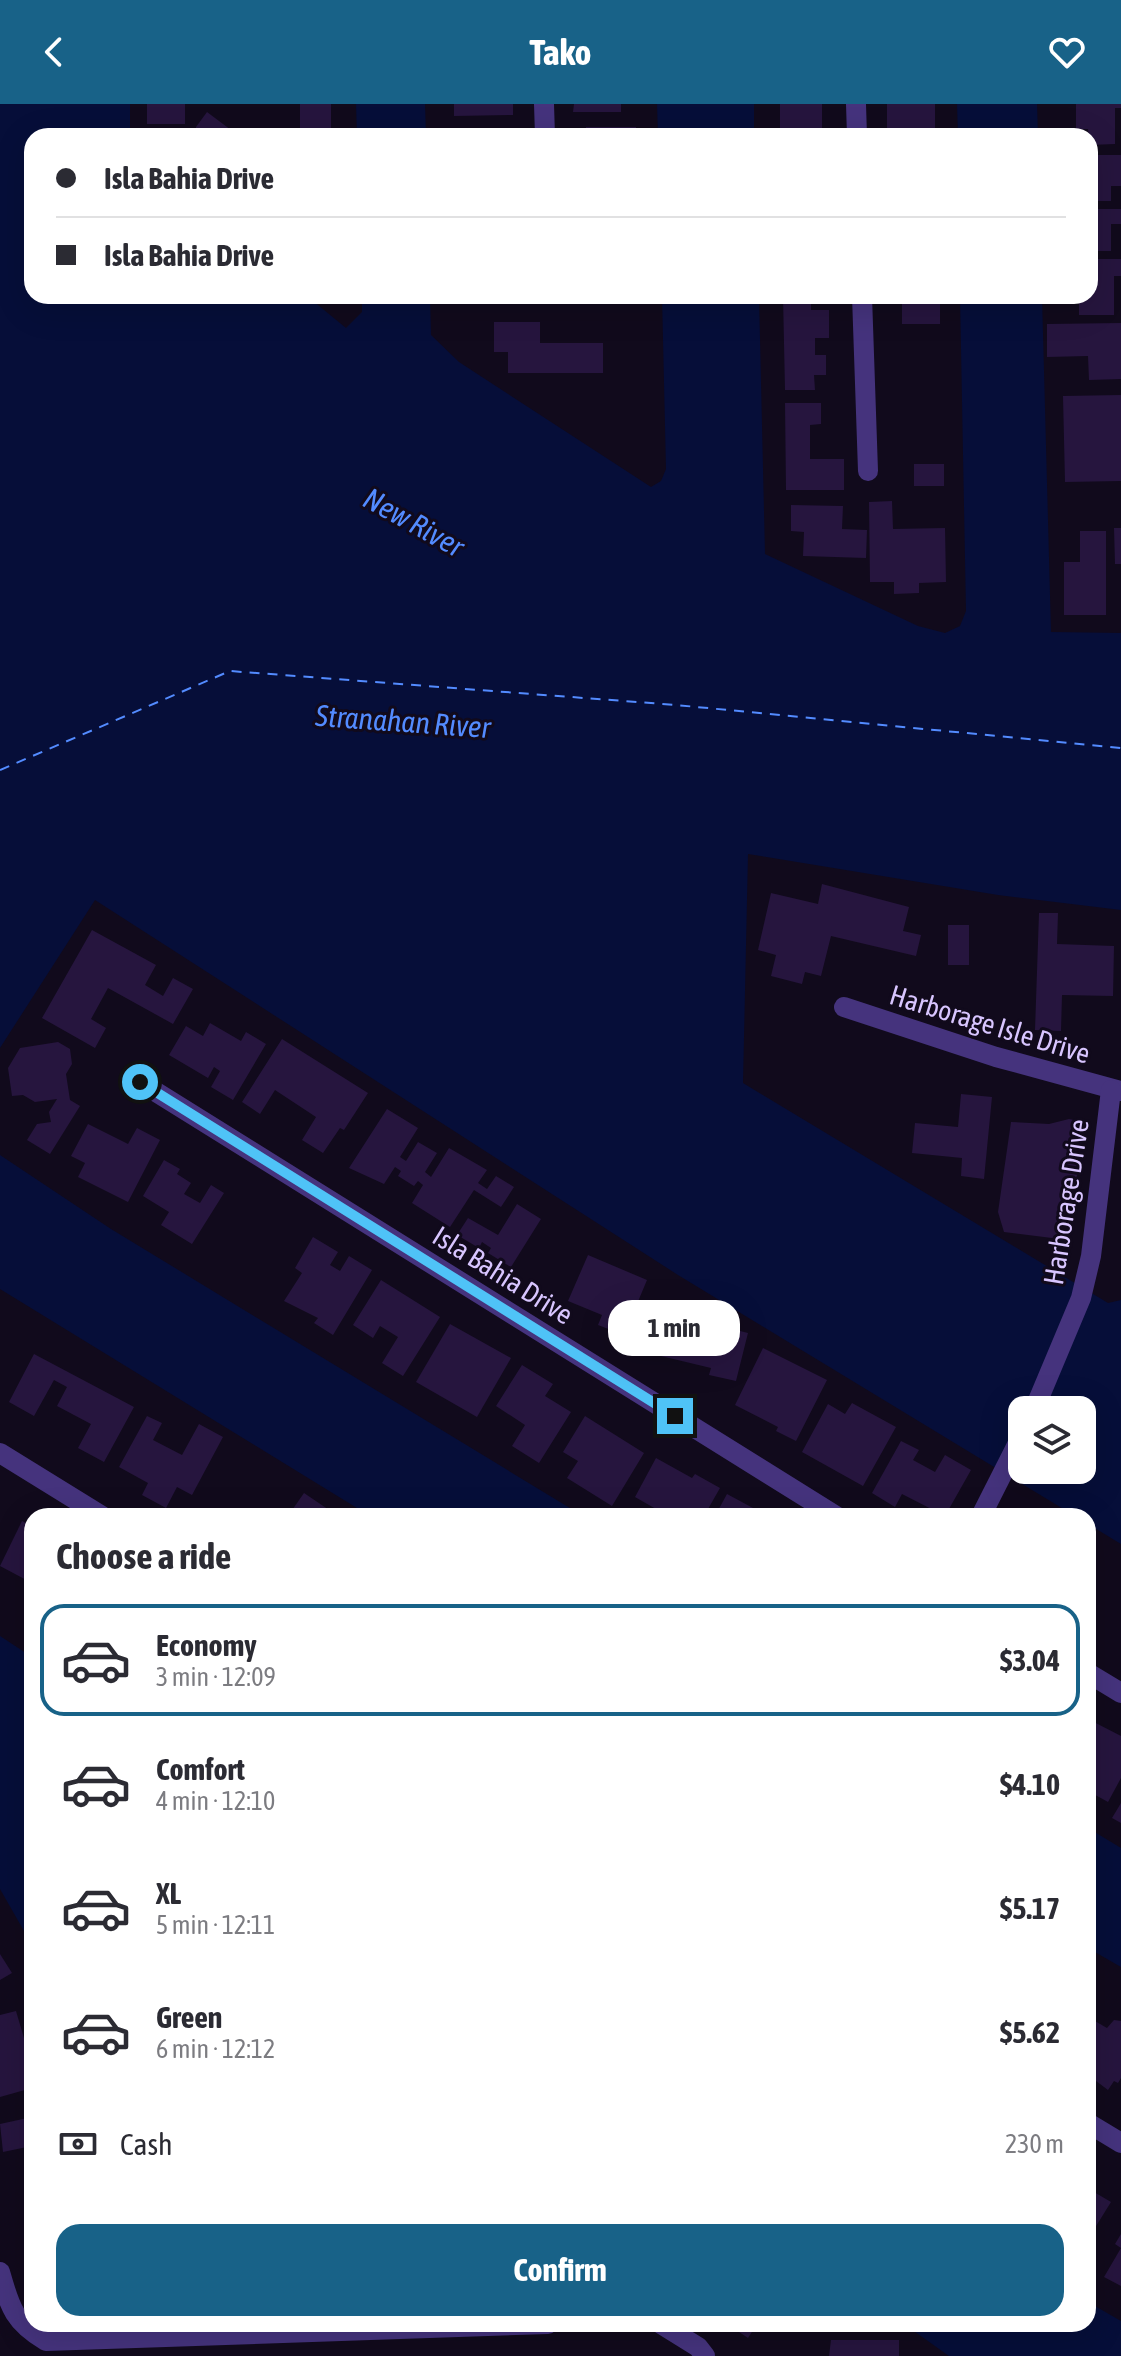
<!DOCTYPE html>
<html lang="en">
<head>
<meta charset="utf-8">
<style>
	body { margin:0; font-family:"Asap Condensed",sans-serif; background:#f2f2f3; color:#2b2b33; height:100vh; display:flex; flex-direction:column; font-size:30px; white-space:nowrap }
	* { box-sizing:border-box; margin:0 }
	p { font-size:26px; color:#7c7c81 }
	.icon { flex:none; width:44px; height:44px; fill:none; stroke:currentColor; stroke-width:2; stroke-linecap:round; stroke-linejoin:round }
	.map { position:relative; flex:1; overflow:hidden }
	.details { position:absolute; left:24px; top:1404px; width:1072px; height:824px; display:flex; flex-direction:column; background:#fff; border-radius:24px; box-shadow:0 8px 32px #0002 }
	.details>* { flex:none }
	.guide { position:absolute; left:24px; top:24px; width:1074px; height:176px; border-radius:24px; box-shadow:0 8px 32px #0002; display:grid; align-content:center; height:176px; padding:0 32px; background:#fff }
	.controls { position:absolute; left:1008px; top:1292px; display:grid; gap:16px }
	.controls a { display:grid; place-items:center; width:88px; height:88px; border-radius:16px; background:#fff; box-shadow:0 8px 32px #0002; font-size:40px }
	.end { position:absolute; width:36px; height:36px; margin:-18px; border:10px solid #4fc3f7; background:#111; box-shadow:0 0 0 4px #111 }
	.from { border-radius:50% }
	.bubble { position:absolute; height:56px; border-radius:24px; background:#fff; box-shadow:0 8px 32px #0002; font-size:26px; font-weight:700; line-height:56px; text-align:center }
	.guide b { display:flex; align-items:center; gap:28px; height:76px; font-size:30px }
	.guide b+b { border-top:2px solid #e1e1e2 }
	.guide i { width:20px; height:20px; background:#2b2b33 }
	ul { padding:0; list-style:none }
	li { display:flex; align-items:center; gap:24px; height:112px; margin:0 16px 12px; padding:0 16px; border:4px solid transparent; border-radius:24px }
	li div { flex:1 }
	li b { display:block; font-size:30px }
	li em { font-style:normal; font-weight:700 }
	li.on { border-color:#186288 }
	li>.icon { width:72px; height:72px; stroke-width:1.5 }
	h2 { padding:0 32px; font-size:36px; line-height:96px }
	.pay { display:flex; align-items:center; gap:20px; height:88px; padding:0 32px; font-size:30px }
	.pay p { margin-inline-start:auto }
	.action { display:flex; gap:16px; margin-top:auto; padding:16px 32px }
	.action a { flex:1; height:92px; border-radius:24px; background:#186288; color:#fff; font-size:32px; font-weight:700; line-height:92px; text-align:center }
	header { display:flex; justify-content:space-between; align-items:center; height:104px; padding:0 32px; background:#186288; color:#fff; font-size:36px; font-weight:700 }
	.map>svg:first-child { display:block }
	.water { fill:#060e39; fill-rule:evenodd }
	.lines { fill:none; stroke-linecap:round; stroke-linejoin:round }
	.ferry { stroke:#538bff; stroke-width:2; stroke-dasharray:10 8; stroke-linecap:butt }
	.building { fill:#26153e }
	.minor { stroke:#45337d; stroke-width:20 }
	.route { stroke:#4fc3f7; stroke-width:10 }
	.labels { text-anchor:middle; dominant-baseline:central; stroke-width:6; stroke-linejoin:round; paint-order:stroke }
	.street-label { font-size:28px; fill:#d8c5ff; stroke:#110a1c }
	.water-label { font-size:30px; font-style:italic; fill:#538bff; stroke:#110a1c }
</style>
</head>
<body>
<header><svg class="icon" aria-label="back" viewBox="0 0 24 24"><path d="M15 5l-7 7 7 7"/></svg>Tako<svg class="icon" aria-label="heart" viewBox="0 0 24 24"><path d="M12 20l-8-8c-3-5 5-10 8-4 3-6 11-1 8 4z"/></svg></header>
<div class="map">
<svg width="1121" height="2252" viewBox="0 0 1121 2252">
	<rect width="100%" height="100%" fill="#110a1c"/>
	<g class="water">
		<path d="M0,0H130V32H32V192H307L346,224L362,208V192H430L431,231L459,258L651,383L661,377L666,365L662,192H759L765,450L918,522L945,529L960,522L966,507L960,192H1042L1051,528L1121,529V806L998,791L748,750L743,979L1108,1199L1121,1196V1440L1088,1420V1412H1075L678,1171L95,796L0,944ZM1022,1306H1082V1366H1022Z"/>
		<path d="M356,0H425L426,32H357Z"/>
		<path d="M657,0H754V32H658Z"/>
		<path d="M957,0H1037L1038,32H958Z"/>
		<path d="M0,1051L111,1125L583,1412H370L0,1185Z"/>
		<path d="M0,1532L32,1553V1841L0,1785Z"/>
		<path d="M1088,1724L1121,1744V1863L1088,1844Z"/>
		<path d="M1088,2198L1121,2217V2252H949L904,2220H1088Z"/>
	</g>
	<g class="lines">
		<path class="ferry" d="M0,666L230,567L676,601L1121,644"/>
	</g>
	<g class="building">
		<rect x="147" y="0" width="38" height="20"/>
		<path d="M300,0H331V30L300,31Z"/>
		<path d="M454,0H513V11L454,12Z"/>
		<path d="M574,0H621V8H573Z"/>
		<rect x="780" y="0" width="42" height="32"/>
		<rect x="887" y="0" width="48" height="26"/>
		<path d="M1076,0H1121V4H1115V40L1090,41L1088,25H1076Z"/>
		<path d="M207,8L239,32H196V23Z"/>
		<rect x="586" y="23" width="50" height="9"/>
		<path d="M513,26V32H445V27Z"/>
		<path d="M1090,51H1121V82H1111V97H1090Z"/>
		<path d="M1090,105H1121V120H1111V147H1090Z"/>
		<path d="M1090,155H1121V172H1114V211H1079V192H1090Z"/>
		<path d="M783,192H811V206H829V234H815V251H826V271H814L815,286H785Z"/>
		<rect x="902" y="192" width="38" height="28"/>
		<path d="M494,218H540V239H603V269H508V248H494Z"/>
		<path d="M1121,219V275L1089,276L1088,252L1047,253V220Z"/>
		<path d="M1121,291V377L1065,378L1063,292Z"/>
		<path d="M785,299H821V320L810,321V355H844V386H786Z"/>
		<rect x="914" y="360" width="30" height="22"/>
		<path d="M892,397L893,425L945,424L946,478L919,479V489L894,490V478H870L869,398Z"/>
		<path d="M791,401L843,402L842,425L867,426L866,454L803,452L804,428L791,427Z"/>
		<path d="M1114,424H1121V460H1115Z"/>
		<path d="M1080,427H1106V511H1064V458H1080Z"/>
		<path d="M822,780L909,803L903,827L921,831L916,852L831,832L821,872L805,868L802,880L771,872L776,851L758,846L771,789L818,800Z"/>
		<path d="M1039,809H1058L1057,840L1114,842L1113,892L1062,891L1061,927L1035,926Z"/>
		<rect x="948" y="821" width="21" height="40"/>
		<path d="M92,826L156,861L145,881L163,892L173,874L193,885L173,920L108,884L91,915L106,924L95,944L42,914Z"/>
		<path d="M210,919L241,937L246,928L266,940L233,996L211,983L220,967L214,963L208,974L169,951L186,922L203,932Z"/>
		<path d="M282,935L368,989L344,1026L340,1024L323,1049L302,1036L316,1013L275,986L260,1010L242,998Z"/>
		<path d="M58,938L70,945L72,960L66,970L70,996L80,1002L50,1050L27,1036L37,1020L51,1018L49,1008L57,995L35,998L23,991L12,992L8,964L20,944Z"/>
		<path d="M961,990L992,993L984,1075L961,1072L962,1054L912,1049L915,1019L958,1023Z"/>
		<path d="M387,1005L418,1024L400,1053L406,1057L418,1038L437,1049L425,1068L431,1073L449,1044L487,1066L478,1079L487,1085L496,1072L514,1083L501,1103L474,1086L450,1123L412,1099L423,1081L418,1077L414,1082L398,1072L401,1067L395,1063L384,1080L349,1064Z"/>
		<path d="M1069,1015L1074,1016L1081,1042L1068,1136L1004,1128L998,1108L1011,1018L1049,1020Z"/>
		<path d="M88,1020L128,1040L137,1024L160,1036L128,1098L78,1073L85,1059L71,1052Z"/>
		<path d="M164,1056L180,1065L177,1070L191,1079L184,1090L200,1099L211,1081L224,1089L192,1140L161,1121L169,1108L143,1092Z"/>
		<path d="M517,1100L541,1115L511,1163L488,1149L491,1144L482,1138L479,1144L457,1131L468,1114L498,1131Z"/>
		<path d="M313,1133L338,1148L330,1161L340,1167L349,1152L372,1166L333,1231L314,1219L318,1214L284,1197L302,1169L295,1164Z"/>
		<path d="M588,1151L647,1176L624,1231L598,1221L602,1211L568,1197Z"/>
		<path d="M381,1176L440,1213L403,1272L382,1259L398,1233L380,1222L373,1234L353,1221Z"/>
		<path d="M651,1204L748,1229L736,1277L709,1271L711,1264L640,1247Z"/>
		<path d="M450,1220L511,1254L477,1313L416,1278Z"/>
		<path d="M763,1244L827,1276L796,1337L776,1327L778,1323L735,1301Z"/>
		<path d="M34,1250L134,1303L104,1358L78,1344L91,1320L57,1302L67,1283L54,1276L34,1312L9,1298Z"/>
		<path d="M522,1261L553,1280L545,1292L571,1308L539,1359L512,1342L525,1321L496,1302Z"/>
		<path d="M852,1299L896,1323L863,1382L802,1348L828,1300L845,1310Z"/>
		<path d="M147,1312L162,1319L153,1336L182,1351L199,1320L223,1333L192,1391L177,1383L166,1404L142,1391L148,1379L119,1363Z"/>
		<path d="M585,1312L644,1349L612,1402L567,1374L578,1357L563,1348Z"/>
		<path d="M901,1337L919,1346L913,1356L935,1368L945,1351L971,1366L945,1412L902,1390L895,1403L872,1389Z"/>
		<path d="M656,1354L692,1374L695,1370L720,1384L704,1412H662L663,1409L635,1393Z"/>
		<path d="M304,1389L338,1412H288Z"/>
		<path d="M727,1390L753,1404L749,1412H715Z"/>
		<path d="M22,1417L32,1422V1479L0,1462Z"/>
		<path d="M32,1490V1507L24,1503Z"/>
		<path d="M1088,1615L1121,1632V1674L1108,1698L1088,1687Z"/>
		<path d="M1121,1699V1719L1112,1714Z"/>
		<path d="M0,1850L12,1869L0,1876Z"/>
		<path d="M16,1907L32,1961V1984L0,1993V1911Z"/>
		<path d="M1088,1913L1107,1924L1114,1916L1121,1917V1974L1118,1979L1114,1977L1108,1986L1088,1971Z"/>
		<path d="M32,2013V2059H31L27,2043L3,2048L0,2020Z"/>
		<path d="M1094,2088L1111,2098L1088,2135V2094Z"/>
		<path d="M1121,2130V2182L1104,2173L1121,2144L1115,2140Z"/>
		<path d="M727,2220H757L748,2234Z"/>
		<path d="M899,2236V2252H829L831,2236Z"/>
	</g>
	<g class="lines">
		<g class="minor">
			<path d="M544,0L545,32"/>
			<path d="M856,0L857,32"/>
			<path d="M862,192L868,367"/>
			<path d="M844,903L996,953L1121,987"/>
			<path d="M140,978L836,1412"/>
			<path d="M1034,1306L1081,1194L1091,1152L1111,986"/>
			<path d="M0,1349L102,1412"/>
			<path d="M981,1412L1022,1331"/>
			<path d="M1088,1569L1121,1589"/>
			<path d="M1088,2019L1121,2039"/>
			<path d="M0,2168C10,2203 13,2217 46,2237L548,2220"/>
			<path d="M661,2220L698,2243L705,2252"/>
		</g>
	</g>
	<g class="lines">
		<path class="route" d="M140,978L675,1312"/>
	</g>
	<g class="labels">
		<g class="street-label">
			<text transform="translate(990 920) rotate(17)">Harborage Isle Drive</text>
			<text transform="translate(1066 1098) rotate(-81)">Harborage Drive</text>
			<text transform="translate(503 1171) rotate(32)">Isla Bahia Drive</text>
		</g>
		<g class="water-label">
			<text transform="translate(414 418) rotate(29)">New River</text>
			<text transform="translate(403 617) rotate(4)">Stranahan River</text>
		</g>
	</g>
</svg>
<div class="controls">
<a><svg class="icon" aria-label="layers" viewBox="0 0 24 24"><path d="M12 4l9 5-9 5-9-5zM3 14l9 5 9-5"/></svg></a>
</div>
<i class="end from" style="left:140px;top:978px"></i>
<i class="end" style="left:675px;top:1312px"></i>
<div class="bubble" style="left:608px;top:1196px;width:132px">1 min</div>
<div class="guide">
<b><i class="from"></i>Isla Bahia Drive</b>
<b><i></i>Isla Bahia Drive</b>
</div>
<section class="details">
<h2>Choose a ride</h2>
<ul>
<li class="on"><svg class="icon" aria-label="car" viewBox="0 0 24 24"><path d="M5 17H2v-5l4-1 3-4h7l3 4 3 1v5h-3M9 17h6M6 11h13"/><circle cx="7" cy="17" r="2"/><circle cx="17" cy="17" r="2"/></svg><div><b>Economy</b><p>3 min · 12:09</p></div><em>$3.04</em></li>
<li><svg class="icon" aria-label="car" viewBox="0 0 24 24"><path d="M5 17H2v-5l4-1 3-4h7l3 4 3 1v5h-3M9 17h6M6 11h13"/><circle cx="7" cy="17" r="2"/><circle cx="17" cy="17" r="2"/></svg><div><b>Comfort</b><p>4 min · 12:10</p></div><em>$4.10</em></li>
<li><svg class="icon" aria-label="car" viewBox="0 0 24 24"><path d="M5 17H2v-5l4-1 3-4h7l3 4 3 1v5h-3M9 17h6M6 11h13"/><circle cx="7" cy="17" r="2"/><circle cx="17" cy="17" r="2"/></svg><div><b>XL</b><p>5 min · 12:11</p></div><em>$5.17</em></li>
<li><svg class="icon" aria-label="car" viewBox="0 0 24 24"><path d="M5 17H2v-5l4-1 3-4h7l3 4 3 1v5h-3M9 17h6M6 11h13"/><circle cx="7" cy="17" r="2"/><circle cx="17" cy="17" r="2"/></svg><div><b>Green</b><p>6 min · 12:12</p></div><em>$5.62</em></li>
</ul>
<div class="pay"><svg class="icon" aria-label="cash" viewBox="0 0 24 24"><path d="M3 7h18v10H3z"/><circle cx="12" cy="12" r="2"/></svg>Cash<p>230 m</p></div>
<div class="action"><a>Confirm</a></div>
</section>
</div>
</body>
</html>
